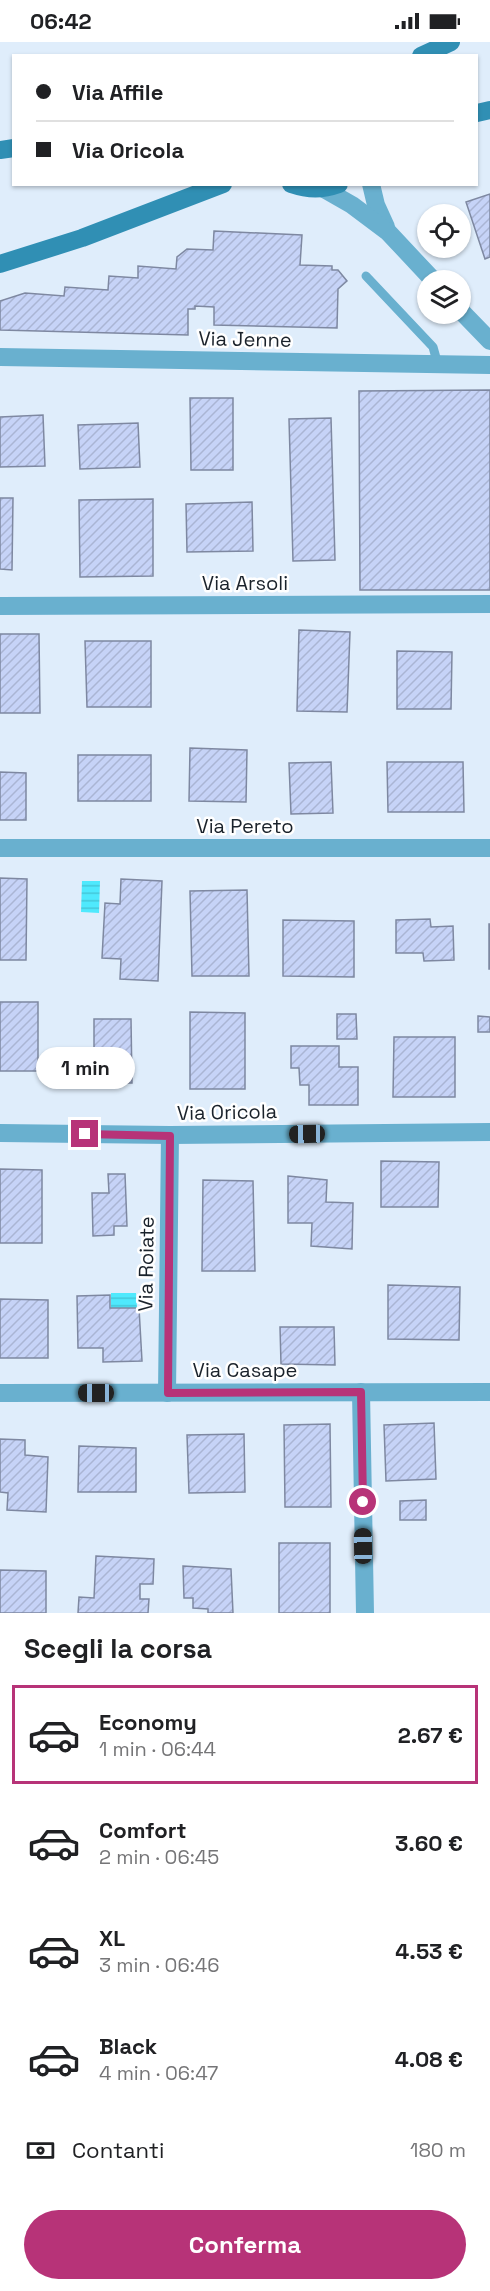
<!DOCTYPE html>
<html lang="it">
<head>
<meta charset="utf-8">
<style>
	body { margin:0; font-family:"Space Grotesk",sans-serif; background:#f6f6f6; color:#202124; height:100vh; display:flex; flex-direction:column; font-size:22px; white-space:nowrap }
	* { box-sizing:border-box; margin:0 }
	p { font-size:20px; color:#757577 }
	.icon { flex:none; width:33px; height:33px; fill:none; stroke:currentColor; stroke-width:2; stroke-linecap:round; stroke-linejoin:round }
	.map { position:relative; height:1571px; overflow:hidden }
	.drawer { display:flex; flex-direction:column; background:#fff; flex:1 }
	.drawer>* { flex:none }
	.hud { position:absolute; left:12px; top:12px; width:466px; height:132px; border-radius:0px; box-shadow:0 2px 4px #0004; display:grid; align-content:center; height:132px; padding:0 24px; background:#fff }
	.tools { position:absolute; left:417px; top:162px; display:grid; gap:12px }
	.tools a { display:grid; place-items:center; width:54px; height:54px; border-radius:50%; background:#fff; box-shadow:0 2px 4px #0004; font-size:30px }
	.end { position:absolute; width:27px; height:27px; margin:-14px; border:8px solid #b73378; background:#fff; box-shadow:0 0 0 3px #fff }
	.from { border-radius:50% }
	.bubble { position:absolute; height:42px; border-radius:21px; background:#fff; box-shadow:0 2px 4px #0004; font-size:20px; font-weight:700; line-height:42px; text-align:center }
	.car { position:absolute; width:18px; height:36px; margin:-18px -9px; border-radius:8px; box-shadow:0 0 4px 2px #0007; background:linear-gradient(#222 24%,#8ab4d8 0 40%,#222 0 76%,#8ab4d8 0 86%,#222 0) }
	.hud b { display:flex; align-items:center; gap:21px; height:57px; font-size:22px }
	.hud b+b { border-top:2px solid #e0e0e0 }
	.hud i { width:15px; height:15px; background:#202124 }
	ul { padding:0; list-style:none }
	li { display:flex; align-items:center; gap:18px; height:99px; margin:0 12px 9px; padding:0 12px; border:3px solid transparent; border-radius:0px }
	li div { flex:1 }
	li b { display:block; font-size:22px }
	li em { font-style:normal; font-weight:700 }
	li.active { border-color:#b73378 }
	li>.icon { width:54px; height:54px; stroke-width:1.5 }
	h2 { padding:0 24px; font-size:27px; line-height:72px }
	.pay { display:flex; align-items:center; gap:15px; height:66px; padding:0 24px; font-size:22px }
	.pay p { margin-inline-start:auto }
	.primary-button { display:flex; gap:12px; margin-top:auto; padding:12px 24px }
	.primary-button a { flex:1; height:69px; border-radius:36px; background:#b73378; color:#fff; font-size:24px; font-weight:700; line-height:69px; text-align:center }
	.status { display:flex; justify-content:space-between; align-items:center; height:42px; padding:0 30px; background:#fff; direction:ltr }
	.status svg { height:16px; fill:currentColor }
	.map>svg:first-child { display:block }
	.water { fill:url(#water-rules) }
	.building { fill:url(#building-hatch); stroke:#7e88a1; stroke-width:1.5 }
	.lines { fill:none; stroke-linecap:round; stroke-linejoin:round }
	.service { stroke:#69b0cf; stroke-width:9 }
	.minor { stroke:#69b0cf; stroke-width:18 }
	.secondary { stroke:#308fb4; stroke-width:18 }
	.route { stroke:#b73378; stroke-width:8 }
	.labels { text-anchor:middle; dominant-baseline:central; stroke-width:5; stroke-linejoin:round; paint-order:stroke }
	.street-label { font-size:20px; fill:#1a222b; stroke:#fff }
</style>
</head>
<body>
<div class="status"><b>06:42</b><svg viewBox="0 0 49 12"><path d="M0 12V9h3v3zM5 12V6h3v6zM10 12V3h3v9zM15 12V0h3v12zM26 1h20v11H26zM47 4h2v5h-2z"/></svg></div>
<div class="map">
<svg width="490" height="1571" viewBox="0 0 490 1571">
	<defs>
		<pattern id="water-rules" width="6" height="5" patternUnits="userSpaceOnUse" patternTransform="scale(1.5)"><rect width="6" height="5" fill="#4fe9fd"/><path d="M0 2.5h6" fill="none" stroke="#44c8d9"/></pattern>
		<pattern id="building-hatch" width="6" height="6" patternUnits="userSpaceOnUse" patternTransform="scale(1.5)"><rect width="6" height="6" fill="#c6d3f7"/><path d="M-1 1l2-2M0 6l6-6M5 7l2-2" fill="none" stroke="#aab5d4"/></pattern>
	</defs>
	<rect width="100%" height="100%" fill="#dfedfb"/>
	<g class="water">
		<path d="M82,839H100L99,871L81,870Z"/>
		<path d="M111,1251H136L137,1266H111Z"/>
	</g>
	<g class="building">
		<path d="M490,152V215L485,217L466,160Z"/>
		<path d="M214,189L302,193L300,223L332,224V228H338L347,239L338,247L337,286L214,283V265L195,264V267H188V293L0,288V259L25,251L64,254L65,245L108,248L109,234L138,236V224L176,227L177,215L187,207L213,208Z"/>
		<path d="M490,348V548H360L359,349Z"/>
		<path d="M190,356H233V428H191Z"/>
		<path d="M43,373L45,424L0,425V375Z"/>
		<path d="M331,376L335,518L293,519L289,377Z"/>
		<path d="M138,381L140,425L80,427L78,383Z"/>
		<path d="M0,456H13L12,528L0,527Z"/>
		<path d="M153,457V534L80,535L79,458Z"/>
		<path d="M252,460L253,509L187,510L186,462Z"/>
		<path d="M299,588L350,590L347,670L297,669Z"/>
		<path d="M0,592H39L40,671H0Z"/>
		<path d="M85,599H151V665H87Z"/>
		<path d="M397,609L452,610L451,667H397Z"/>
		<path d="M190,706L247,708L246,760L189,759Z"/>
		<rect x="78" y="713" width="73" height="46"/>
		<path d="M331,720L333,771L291,772L289,721Z"/>
		<path d="M387,720H463L464,770H388Z"/>
		<path d="M0,730L26,731V778H0Z"/>
		<path d="M0,836L27,837L26,918H0Z"/>
		<path d="M121,837L162,839L158,939L120,937L121,917L102,916L105,861L120,862Z"/>
		<path d="M247,848L249,934H192L190,849Z"/>
		<path d="M430,877L431,885L453,884L454,918L424,919L423,911H396V878Z"/>
		<path d="M283,878L354,879V935L283,934Z"/>
		<rect x="489" y="882" width="1" height="45"/>
		<rect x="0" y="960" width="38" height="69"/>
		<path d="M190,970L245,971V1047H190Z"/>
		<path d="M337,972H356L357,997H337Z"/>
		<path d="M478,974L490,975V990H478Z"/>
		<path d="M94,977H131L132,1041H114V1025H94Z"/>
		<path d="M394,995H455V1055H393Z"/>
		<path d="M291,1004H339V1025H358V1063H309V1043H300L299,1026H291Z"/>
		<path d="M381,1119L439,1120L438,1165H381Z"/>
		<path d="M0,1127L42,1128V1201H0Z"/>
		<path d="M108,1132H125L127,1184H114V1193L93,1194L92,1151H109Z"/>
		<path d="M288,1134L327,1138L326,1160L353,1161L352,1207L311,1204L312,1181H288Z"/>
		<path d="M203,1138L253,1139L255,1229H202Z"/>
		<path d="M388,1243L460,1245L459,1298L388,1297Z"/>
		<path d="M110,1253V1266H139L142,1319L103,1320V1306H78L77,1254Z"/>
		<path d="M0,1257L48,1258V1316H0Z"/>
		<path d="M280,1285H334L335,1323L281,1322Z"/>
		<path d="M434,1381L436,1437L386,1439L384,1383Z"/>
		<path d="M330,1382L331,1465H285L284,1383Z"/>
		<path d="M244,1392L245,1450L189,1451L187,1393Z"/>
		<path d="M0,1397L25,1398V1413L48,1415L46,1470L7,1468L8,1451L0,1450Z"/>
		<path d="M79,1404L136,1406V1450H78Z"/>
		<path d="M426,1458V1478H400V1459Z"/>
		<rect x="279" y="1501" width="51" height="70"/>
		<path d="M96,1514L154,1517L153,1542H140V1557H149L148,1571H78L79,1555L94,1556Z"/>
		<path d="M183,1524L231,1527L233,1571H208V1567L193,1566V1556H184Z"/>
		<path d="M0,1528L46,1529V1571H0Z"/>
	</g>
	<g class="lines">
		<path class="service" d="M366,234L433,305L438,323"/>
		<g class="minor">
			<path d="M371,142L376,163L386,185"/>
			<path d="M324,147L352,163L388,190L433,238"/>
			<path d="M460,268L490,299"/>
			<path d="M0,315L490,323"/>
			<path d="M0,564L490,562"/>
			<path d="M0,806H490"/>
			<path d="M0,1091L170,1093L490,1090"/>
			<path d="M361,1350L365,1571"/>
			<path d="M0,1351L490,1350"/>
			<path d="M167,1351L170,1093"/>
		</g>
		<g class="secondary">
			<path d="M421,14L451,0"/>
			<path d="M477,71L490,68"/>
			<path d="M0,108L14,106"/>
			<path d="M291,142C309,148 322,148 339,142"/>
			<path d="M0,222L82,196L223,142"/>
		</g>
	</g>
	<g class="lines">
		<path class="route" d="M85,1092L170,1094L168,1351L361,1350L363,1460"/>
	</g>
	<g class="labels">
		<g class="street-label">
			<text transform="translate(245 297) rotate(1)">Via Jenne</text>
			<text x="245" y="541">Via Arsoli</text>
			<text x="245" y="784">Via Pereto</text>
			<text transform="translate(227 1070) rotate(-1)">Via Oricola</text>
			<text transform="translate(146 1222) rotate(-89)">Via Roiate</text>
			<text x="245" y="1328">Via Casape</text>
		</g>
	</g>
</svg>
<div class="tools">
<a><svg class="icon" aria-label="locate" viewBox="0 0 24 24"><circle cx="12" cy="12" r="6"/><path d="M12 2v4M12 18v4M2 12h4M18 12h4"/></svg></a>
<a><svg class="icon" aria-label="layers" viewBox="0 0 24 24"><path d="M12 4l9 5-9 5-9-5zM3 14l9 5 9-5"/></svg></a>
</div>
<i class="end from" style="left:363px;top:1460px"></i>
<i class="end" style="left:85px;top:1092px"></i>
<div class="bubble" style="left:36px;top:1005px;width:99px">1 min</div>
<i class="car" style="left:307px;top:1092px;rotate:269deg"></i>
<i class="car" style="left:96px;top:1351px;rotate:270deg"></i>
<i class="car" style="left:363px;top:1504px;rotate:359deg"></i>
<div class="hud">
<b><i class="from"></i>Via Affile</b>
<b><i></i>Via Oricola</b>
</div>
</div>
<section class="drawer">
<h2>Scegli la corsa</h2>
<ul>
<li class="active"><svg class="icon" aria-label="car" viewBox="0 0 24 24"><path d="M5 17H2v-5l4-1 3-4h7l3 4 3 1v5h-3M9 17h6M6 11h13"/><circle cx="7" cy="17" r="2"/><circle cx="17" cy="17" r="2"/></svg><div><b>Economy</b><p>1 min · 06:44</p></div><em>2.67 €</em></li>
<li><svg class="icon" aria-label="car" viewBox="0 0 24 24"><path d="M5 17H2v-5l4-1 3-4h7l3 4 3 1v5h-3M9 17h6M6 11h13"/><circle cx="7" cy="17" r="2"/><circle cx="17" cy="17" r="2"/></svg><div><b>Comfort</b><p>2 min · 06:45</p></div><em>3.60 €</em></li>
<li><svg class="icon" aria-label="car" viewBox="0 0 24 24"><path d="M5 17H2v-5l4-1 3-4h7l3 4 3 1v5h-3M9 17h6M6 11h13"/><circle cx="7" cy="17" r="2"/><circle cx="17" cy="17" r="2"/></svg><div><b>XL</b><p>3 min · 06:46</p></div><em>4.53 €</em></li>
<li><svg class="icon" aria-label="car" viewBox="0 0 24 24"><path d="M5 17H2v-5l4-1 3-4h7l3 4 3 1v5h-3M9 17h6M6 11h13"/><circle cx="7" cy="17" r="2"/><circle cx="17" cy="17" r="2"/></svg><div><b>Black</b><p>4 min · 06:47</p></div><em>4.08 €</em></li>
</ul>
<div class="pay"><svg class="icon" aria-label="cash" viewBox="0 0 24 24"><path d="M3 7h18v10H3z"/><circle cx="12" cy="12" r="2"/></svg>Contanti<p>180 m</p></div>
<div class="primary-button"><a>Conferma</a></div>
</section>
</body>
</html>
